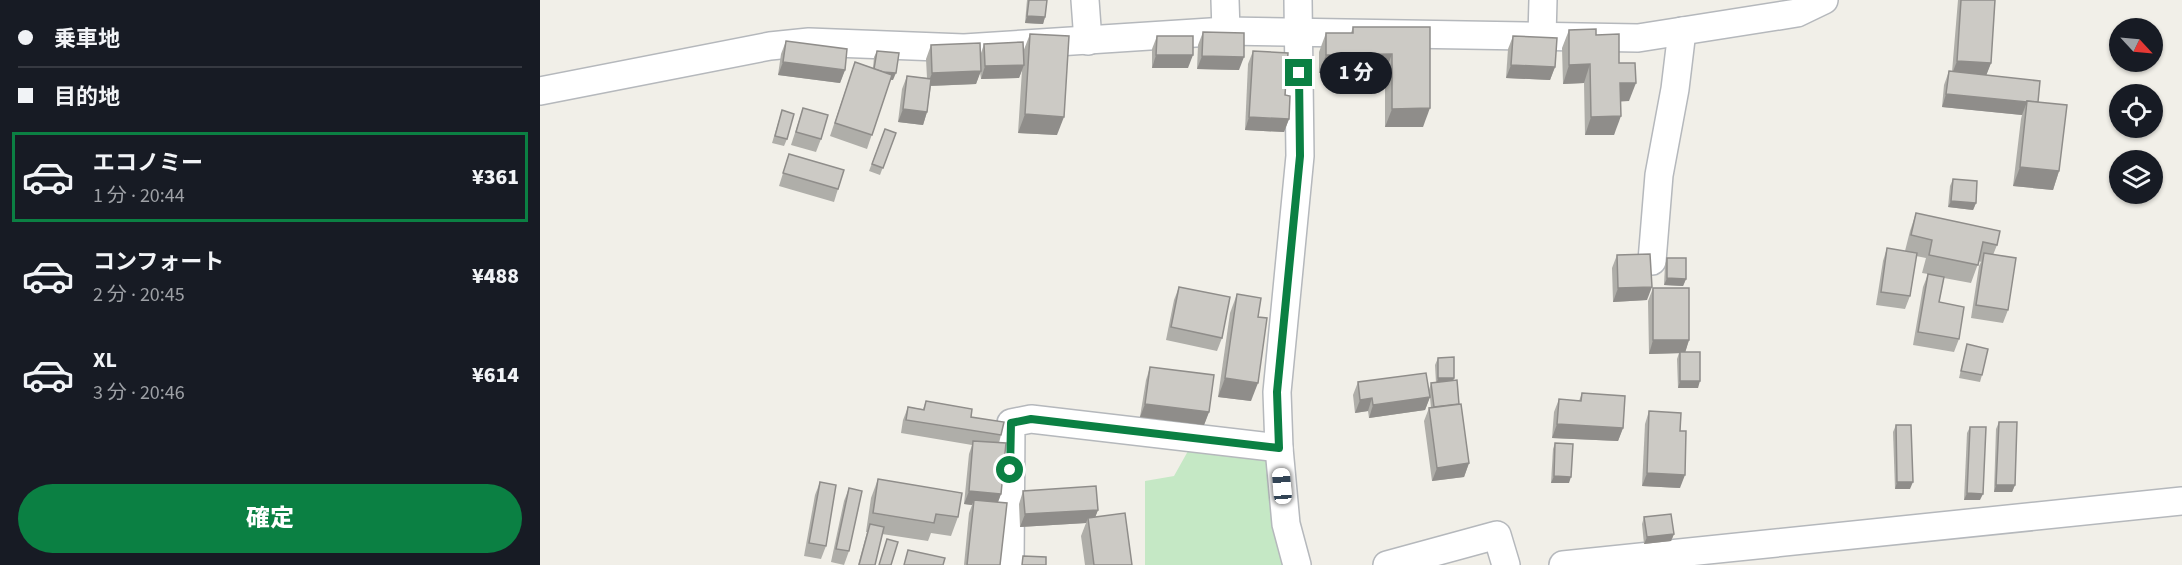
<!DOCTYPE html>
<html lang="ja">
<head>
<meta charset="utf-8">
<style>
	body { margin:0; font-family:"Source Sans 3","Noto Sans JP",sans-serif; background:#242831; color:#f1f3f6; height:100vh; display:flex; flex-direction:column; font-size:22px; white-space:nowrap }
	* { box-sizing:border-box; margin:0 }
	p { font-size:20px; color:#9ea1a6 }
	.icon { flex:none; width:33px; height:33px; fill:none; stroke:currentColor; stroke-width:2; stroke-linecap:round; stroke-linejoin:round }
	.map { position:relative; flex:1; overflow:hidden }
	.panel { display:flex; flex-direction:column; background:#171b24; width:540px }
	.panel>* { flex:none }
	.top-card { display:grid; align-content:center; height:132px; padding:0 18px; background:#171b24 }
	.needle { width:39px; rotate:116deg }
	.fabs { position:absolute; left:1569px; top:18px; display:grid; gap:12px }
	.fabs a { display:grid; place-items:center; width:54px; height:54px; border-radius:50%; background:#171b24; box-shadow:0 2px 4px #0004; font-size:30px }
	.end { position:absolute; width:27px; height:27px; margin:-14px; border:8px solid #0b8043; background:#fff; box-shadow:0 0 0 3px #fff }
	.from { border-radius:50% }
	.bubble { position:absolute; height:42px; border-radius:21px; background:#171b24; box-shadow:0 2px 4px #0004; font-size:20px; font-weight:800; line-height:42px; text-align:center }
	.car { position:absolute; width:18px; height:36px; margin:-18px -9px; border-radius:8px; box-shadow:0 0 4px 2px #0007; background:linear-gradient(#fff 24%,#345 0 40%,#fff 0 76%,#345 0 86%,#fff 0) }
	.top-card b { display:flex; align-items:center; gap:21px; height:57px; font-size:22px }
	.top-card b+b { border-top:2px solid #363941 }
	.top-card i { width:15px; height:15px; background:#f1f3f6 }
	ul { padding:0; list-style:none }
	li { display:flex; align-items:center; gap:18px; height:90px; margin:0 12px 9px; padding:0 6px; border:3px solid transparent; border-radius:0px }
	li div { flex:1 }
	li b { display:block; font-size:22px }
	li em { font-style:normal; font-weight:800 }
	li.on { border-color:#0b8043 }
	li>.icon { width:54px; height:54px; stroke-width:1.5 }
	.button { display:flex; gap:12px; margin-top:auto; padding:12px 18px }
	.button a { flex:1; height:69px; border-radius:36px; background:#0b8043; color:#fff; font-size:24px; font-weight:800; line-height:69px; text-align:center }
	main { display:flex; flex:1; min-height:0 }
	.map>svg:first-child { display:block }
	.green { fill:#c5e8c5 }
	.lines { fill:none; stroke-linecap:round; stroke-linejoin:round }
	.minor-casing { stroke:#b5b8bc; stroke-width:30 }
	.minor { stroke:#fff; stroke-width:27 }
	.wall { fill:#afaea9 }
	.shaded-wall { fill:#8f8d8a }
	.building { fill:#cccac5; stroke:#8f8d8a; stroke-width:1.5 }
	.route { stroke:#0b8043; stroke-width:8 }
</style>
</head>
<body>
<main>
<section class="panel">
<div class="top-card">
<b><i class="from"></i>乗車地</b>
<b><i></i>目的地</b>
</div>
<ul>
<li class="on"><svg class="icon" aria-label="car" viewBox="0 0 24 24"><path d="M5 17H2v-5l4-1 3-4h7l3 4 3 1v5h-3M9 17h6M6 11h13"/><circle cx="7" cy="17" r="2"/><circle cx="17" cy="17" r="2"/></svg><div><b>エコノミー</b><p>1 分 · 20:44</p></div><em>¥361</em></li>
<li><svg class="icon" aria-label="car" viewBox="0 0 24 24"><path d="M5 17H2v-5l4-1 3-4h7l3 4 3 1v5h-3M9 17h6M6 11h13"/><circle cx="7" cy="17" r="2"/><circle cx="17" cy="17" r="2"/></svg><div><b>コンフォート</b><p>2 分 · 20:45</p></div><em>¥488</em></li>
<li><svg class="icon" aria-label="car" viewBox="0 0 24 24"><path d="M5 17H2v-5l4-1 3-4h7l3 4 3 1v5h-3M9 17h6M6 11h13"/><circle cx="7" cy="17" r="2"/><circle cx="17" cy="17" r="2"/></svg><div><b>XL</b><p>3 分 · 20:46</p></div><em>¥614</em></li>
</ul>
<div class="button"><a>確定</a></div>
</section>
<div class="map">
<svg width="1642" height="565" viewBox="0 0 1642 565">
	<rect width="100%" height="100%" fill="#f1efe8"/>
	<path class="green" d="M648,451L728,461L748,565H605V481L634,476Z"/>
	<g class="lines">
		<g class="minor-casing">
			<g id="minor">
				<path d="M545,0L548,41"/>
				<path d="M685,0L686,31"/>
				<path d="M1002,36L1003,0"/>
				<path d="M0,91L230,46L269,42L424,48L686,31L1098,38L1257,13L1284,0"/>
				<path d="M1112,261L1119,175L1135,89L1142,31"/>
				<path d="M470,565L471,423L491,419L739,448"/>
				<path d="M757,565L746,524L739,448L737,392L760,156L758,0"/>
				<path d="M847,565L957,535L966,565"/>
				<path d="M1023,565L1642,501"/>
			</g>
		</g>
		<use href="#minor" class="minor"/>
	</g>
	<g class="wall">
		<path d="M487,0H507L505,17L503,24L485,23Z"/>
		<path d="M1418,0H1455L1451,63L1446,75L1498,102L1519,171L1513,190L1473,186L1481,119L1482,115L1402,107L1404,85L1409,71L1412,72Z"/>
		<path d="M813,27H890L883,127H845V73H779V52L786,33H811Z"/>
		<path d="M1029,30L1056,35L1079,63L1089,101H1080L1074,135H1045L1044,83L1023,84L1022,48Z"/>
		<path d="M663,32L699,70L657,69L658,45Z"/>
		<path d="M490,34L517,135L478,133L482,70L479,78L441,79L440,72L436,84L391,86L387,112L383,125L358,122L362,89L367,76L387,78L386,59L391,45L440,56L444,44L483,52Z"/>
		<path d="M617,36L648,68H612V49Z"/>
		<path d="M973,36L1015,67L1010,80L966,78L968,49Z"/>
		<path d="M246,41L305,70L300,83L238,75L241,54Z"/>
		<path d="M337,51L353,80H350L327,149L290,136L315,62L333,68L334,57Z"/>
		<path d="M713,51L745,95L749,119L744,132L705,130L708,64Z"/>
		<path d="M263,108L281,139L276,152L251,145Z"/>
		<path d="M242,110L247,139L244,146L232,143Z"/>
		<path d="M345,129L356,133L340,175L329,171Z"/>
		<path d="M249,154L298,189L294,202L239,186Z"/>
		<path d="M1413,179L1436,203L1433,210L1408,207L1410,186Z"/>
		<path d="M1376,213L1457,245L1453,255L1468,310L1463,323L1431,318L1439,266L1441,262L1439,261L1431,283L1404,278L1399,302L1419,339L1414,352L1373,345L1383,287L1388,274L1382,273L1386,258L1376,256L1370,296L1365,309L1336,305L1343,261L1347,248L1365,251L1370,231Z"/>
		<path d="M1077,255L1107,300L1073,302L1072,268Z"/>
		<path d="M1127,258L1146,279L1143,286L1124,285L1125,265Z"/>
		<path d="M639,287L682,338L677,351L626,340L634,300Z"/>
		<path d="M1113,288L1149,340L1145,352L1158,388H1138L1137,359L1139,353L1109,354L1108,301Z"/>
		<path d="M697,294L718,317L711,401L678,397L690,313Z"/>
		<path d="M1427,344L1442,375L1440,382L1419,378Z"/>
		<path d="M898,358L914,378L913,381L919,404L929,463L924,477L892,481L884,421L889,408H891L890,397L885,410L829,418L828,411L815,413L813,395L818,382L889,390L891,383H896L895,365Z"/>
		<path d="M610,367L669,412L664,425L600,417L606,380Z"/>
		<path d="M1042,393L1083,428L1078,441L1012,438L1014,412L1019,399L1039,401Z"/>
		<path d="M386,401L431,417L461,435L459,443L461,494L458,502L460,565H424L429,513L432,505L424,504L429,454L432,445L361,433L363,420L368,407L383,409Z"/>
		<path d="M1109,411L1140,488L1102,486L1105,424Z"/>
		<path d="M1459,422L1475,485L1472,492H1454L1456,429Z"/>
		<path d="M1356,425L1370,489H1355L1353,432Z"/>
		<path d="M1430,427L1440,500H1424L1427,433Z"/>
		<path d="M1015,443L1029,483H1011L1013,449Z"/>
		<path d="M338,479L418,517L411,536L391,533L388,541L342,534L335,565H318L327,532H326L331,498Z"/>
		<path d="M280,482L286,546L281,559L264,556L275,495Z"/>
		<path d="M309,488V551L304,565L291,562L304,501Z"/>
		<path d="M483,491L558,510L555,517L592,565H545L541,536L546,523L480,527L479,504Z"/>
		<path d="M1104,517L1134,534L1131,541L1104,544L1102,524Z"/>
	</g>
	<g class="shaded-wall">
		<path d="M487,16L505,17L503,24L485,23Z"/>
		<path d="M852,54L845,73H779L786,55Z"/>
		<path d="M616,55H653L648,68H612Z"/>
		<path d="M662,56L704,57L699,70L657,69Z"/>
		<path d="M1417,61L1451,63L1446,76L1412,74Z"/>
		<path d="M243,62L305,70L300,83L238,75Z"/>
		<path d="M1050,64L1044,83L1023,84L1029,65Z"/>
		<path d="M484,65L479,78L441,79L445,66Z"/>
		<path d="M971,65L1015,67L1010,80L966,78Z"/>
		<path d="M334,71L356,73L353,80L332,77Z"/>
		<path d="M441,71L436,84L387,86L392,73Z"/>
		<path d="M1080,83H1096L1089,101L1073,102Z"/>
		<path d="M1406,94L1487,102L1482,115L1402,107Z"/>
		<path d="M890,108L883,127H845L852,109Z"/>
		<path d="M363,109L387,112L383,125L358,122Z"/>
		<path d="M485,114L524,117L517,135L478,133Z"/>
		<path d="M1081,116L1074,135H1045L1051,117Z"/>
		<path d="M709,117L749,119L744,132L705,130Z"/>
		<path d="M1480,167L1519,171L1513,190L1473,186Z"/>
		<path d="M1411,201L1436,203L1433,210L1408,207Z"/>
		<path d="M1127,278L1146,279L1143,286L1124,285Z"/>
		<path d="M1112,287L1107,300L1073,302L1078,288Z"/>
		<path d="M1113,340H1149L1145,353L1109,354Z"/>
		<path d="M685,378L718,383L711,401L678,397Z"/>
		<path d="M898,378H914L912,384L896,385Z"/>
		<path d="M1140,381H1160L1158,388H1138Z"/>
		<path d="M890,397L885,410L829,418L833,405Z"/>
		<path d="M832,398L828,411L815,413L820,400Z"/>
		<path d="M605,404L669,412L664,425L600,417Z"/>
		<path d="M1017,424L1083,428L1078,441L1012,438Z"/>
		<path d="M929,463L924,477L892,481L897,468Z"/>
		<path d="M1107,473L1145,475L1140,488L1102,486Z"/>
		<path d="M1014,476L1031,477L1029,483H1011Z"/>
		<path d="M1357,482H1373L1370,489H1355Z"/>
		<path d="M1456,485H1475L1472,492H1454Z"/>
		<path d="M429,491L461,494L456,507L434,500L432,505L424,504Z"/>
		<path d="M1427,493L1443,494L1440,500H1424Z"/>
		<path d="M558,510L553,523L548,518L546,523L480,527L485,514Z"/>
		<path d="M1134,534L1131,541L1104,544L1107,537Z"/>
	</g>
	<g class="building">
		<path d="M489,0H507L505,17L487,16Z"/>
		<path d="M1421,0H1455L1451,63L1417,61Z"/>
		<path d="M813,27H890V108L852,109V54L786,55V33H813Z"/>
		<path d="M1056,29V35L1079,34V63H1095L1096,83H1080L1081,116L1051,117L1050,64L1029,65V30Z"/>
		<path d="M663,32L704,33V57L662,56Z"/>
		<path d="M490,34L529,36L524,117L485,114Z"/>
		<path d="M617,36H653V55H616Z"/>
		<path d="M973,36L1017,38L1015,67L971,65Z"/>
		<path d="M246,41L307,49L305,70L243,62Z"/>
		<path d="M483,42L484,65L445,66L444,44Z"/>
		<path d="M440,43L441,71L392,73L391,45Z"/>
		<path d="M337,51L359,53L356,73L343,72L334,69Z"/>
		<path d="M713,51L748,53L745,95L750,96L749,119L709,117Z"/>
		<path d="M315,62L352,75L332,135L295,123Z"/>
		<path d="M1409,71L1500,81L1498,102L1487,101V102L1406,94Z"/>
		<path d="M367,76L391,79L387,112L363,109Z"/>
		<path d="M1487,101L1527,105L1519,171L1480,167Z"/>
		<path d="M263,108L288,115L281,139L256,132Z"/>
		<path d="M242,110L254,114L247,139L235,136Z"/>
		<path d="M345,129L356,133L343,168L332,164Z"/>
		<path d="M249,154L304,170L298,189L243,173Z"/>
		<path d="M1413,179L1437,181L1436,203L1411,201Z"/>
		<path d="M1376,213L1460,231L1457,245L1443,242L1438,265L1389,255L1392,240L1371,235Z"/>
		<path d="M1347,248L1377,253L1370,296L1341,292Z"/>
		<path d="M1444,253L1476,258L1468,310L1436,305Z"/>
		<path d="M1110,254L1112,287L1078,288L1077,255Z"/>
		<path d="M1127,258H1146V279L1127,278Z"/>
		<path d="M1388,274L1404,277L1399,302L1424,307L1419,339L1378,332Z"/>
		<path d="M639,287L690,297L682,338L631,327Z"/>
		<rect x="1113" y="288" width="36" height="52"/>
		<path d="M697,294L721,298L718,317L727,318L718,383L685,378Z"/>
		<path d="M1427,344L1448,349L1442,375L1421,371Z"/>
		<rect x="1140" y="352" width="20" height="29"/>
		<path d="M914,357V378H898V358Z"/>
		<path d="M610,367L674,375L669,412L605,404Z"/>
		<path d="M886,373L890,397L833,405L832,398L820,400L818,382Z"/>
		<path d="M917,380L919,404L894,407L891,383Z"/>
		<path d="M1042,393L1085,396L1083,428L1017,424L1019,399L1041,401Z"/>
		<path d="M386,401L432,409L431,417L464,422L461,435L366,420L368,407L384,410Z"/>
		<path d="M921,404L929,463L897,468L889,408Z"/>
		<path d="M1109,411L1141,413L1140,431H1146L1145,475L1107,473Z"/>
		<path d="M1459,422H1477L1475,485H1456Z"/>
		<path d="M1356,425H1371L1373,482H1357Z"/>
		<path d="M1430,427H1446L1443,494L1427,493Z"/>
		<path d="M433,441L466,443L461,494L429,491Z"/>
		<path d="M1015,443L1033,444L1031,477L1014,476Z"/>
		<path d="M338,479L422,493L418,517L396,514L394,523L333,513Z"/>
		<path d="M280,482L296,485L286,546L269,543Z"/>
		<path d="M556,486L558,510L485,514L483,491Z"/>
		<path d="M309,488L322,491L309,551L296,549Z"/>
		<path d="M434,500L467,503L460,565H427Z"/>
		<path d="M585,513L592,565H554L548,518Z"/>
		<path d="M1131,514L1134,534L1107,537L1104,517Z"/>
		<path d="M330,524L344,527L335,565H319Z"/>
		<path d="M347,539L358,542L351,565H339Z"/>
		<path d="M368,550L405,558L403,565H364Z"/>
		<path d="M483,556L506,557V565H482Z"/>
	</g>
	<g class="lines">
		<path class="route" d="M470,470L471,423L491,419L739,448L737,392L760,156L759,73"/>
	</g>
</svg>
<div class="fabs">
<a><svg class="needle" viewBox="-14 -14 28 28"><path d="M0-13l5 13h-10z" fill="#e53935"/><path d="M0 13l5-13h-10z" fill="#9ea1a6"/></svg></a>
<a><svg class="icon" aria-label="locate" viewBox="0 0 24 24"><circle cx="12" cy="12" r="6"/><path d="M12 2v4M12 18v4M2 12h4M18 12h4"/></svg></a>
<a><svg class="icon" aria-label="layers" viewBox="0 0 24 24"><path d="M12 4l9 5-9 5-9-5zM3 14l9 5 9-5"/></svg></a>
</div>
<i class="end from" style="left:470px;top:470px"></i>
<i class="end" style="left:759px;top:73px"></i>
<div class="bubble" style="left:780px;top:52px;width:72px">1 分</div>
<i class="car" style="left:742px;top:486px;rotate:355deg"></i>
</div>
</main>
</body>
</html>
